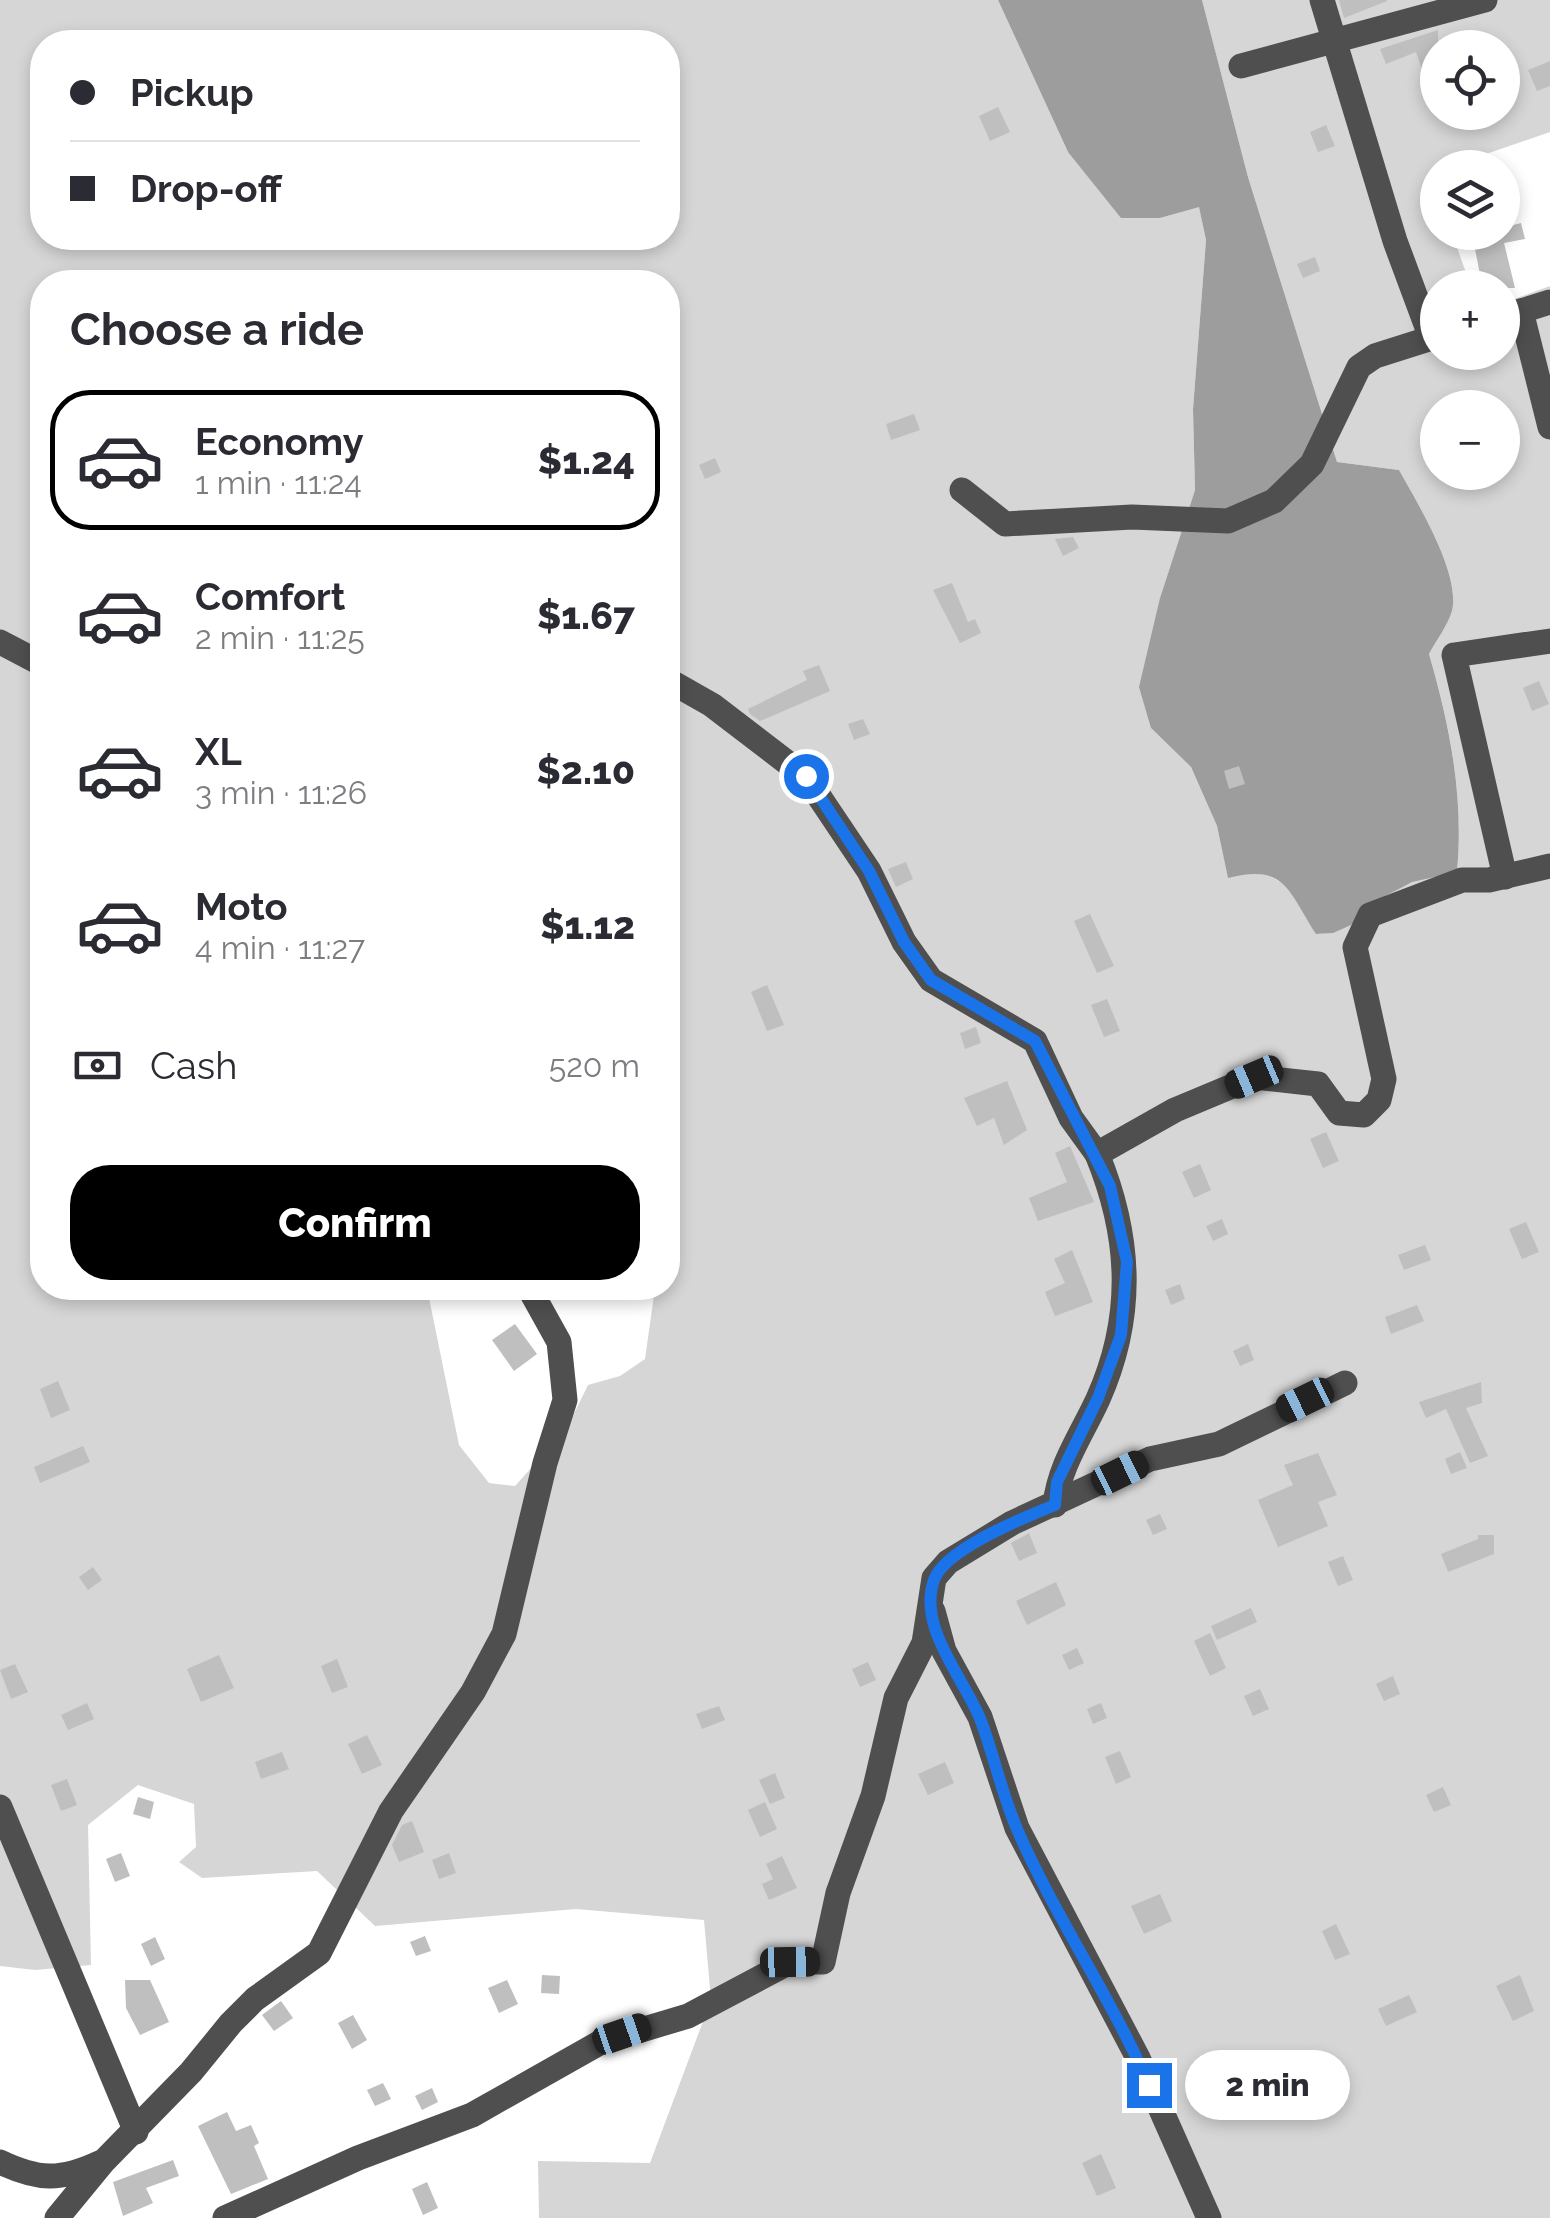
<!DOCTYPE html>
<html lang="en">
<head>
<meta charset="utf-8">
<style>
	body { margin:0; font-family:Raleway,sans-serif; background:#f7f7f7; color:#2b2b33; height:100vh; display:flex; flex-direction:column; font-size:38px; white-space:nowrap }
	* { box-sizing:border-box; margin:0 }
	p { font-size:32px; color:#7c7c81 }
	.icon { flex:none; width:55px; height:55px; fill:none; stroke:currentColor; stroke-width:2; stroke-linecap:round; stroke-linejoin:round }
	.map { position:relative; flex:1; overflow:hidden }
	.details { position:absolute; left:30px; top:270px; width:650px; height:1030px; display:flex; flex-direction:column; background:#fff; border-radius:40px; box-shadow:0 5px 15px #0003 }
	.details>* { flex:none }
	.banner { position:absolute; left:30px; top:30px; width:650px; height:220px; border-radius:40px; box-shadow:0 5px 15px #0003; display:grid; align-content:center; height:220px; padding:0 40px; background:#fff }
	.controls { position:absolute; left:1420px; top:30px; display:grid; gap:20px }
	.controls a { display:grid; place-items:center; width:100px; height:100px; border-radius:50%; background:#fff; box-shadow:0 5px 15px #0003; font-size:50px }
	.end { position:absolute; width:45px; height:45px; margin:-22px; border:12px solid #1a73e8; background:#fff; box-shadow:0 0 0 5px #fff }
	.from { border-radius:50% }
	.bubble { position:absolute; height:70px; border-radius:35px; background:#fff; box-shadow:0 5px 15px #0003; font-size:32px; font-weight:800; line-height:70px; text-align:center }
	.car { position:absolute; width:30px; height:60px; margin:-30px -15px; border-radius:12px; box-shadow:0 0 8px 2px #0007; background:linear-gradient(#222 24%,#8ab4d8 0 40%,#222 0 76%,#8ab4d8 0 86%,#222 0) }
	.banner b { display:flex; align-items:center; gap:35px; height:95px; font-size:38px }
	.banner b+b { border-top:2px solid #e1e1e2 }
	.banner i { width:25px; height:25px; background:#2b2b33 }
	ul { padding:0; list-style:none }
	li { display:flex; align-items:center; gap:30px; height:140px; margin:0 20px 15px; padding:0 20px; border:5px solid transparent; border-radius:40px }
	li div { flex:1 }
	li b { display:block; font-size:38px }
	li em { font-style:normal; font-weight:800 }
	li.on { border-color:#000 }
	li>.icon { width:90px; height:90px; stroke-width:1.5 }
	h2 { padding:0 40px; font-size:45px; line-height:120px }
	.pay { display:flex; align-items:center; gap:25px; height:110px; padding:0 40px; font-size:38px }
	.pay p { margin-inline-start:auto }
	.button { display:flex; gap:20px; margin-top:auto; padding:20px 40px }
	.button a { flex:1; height:115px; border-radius:40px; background:#000; color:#fff; font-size:40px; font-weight:800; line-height:115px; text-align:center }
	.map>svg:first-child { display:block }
	.green { fill:#d6d6d6; fill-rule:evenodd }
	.water { fill:#9d9d9d }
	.building { fill:#bfbfbf }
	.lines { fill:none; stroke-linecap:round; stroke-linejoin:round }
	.minor { stroke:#4f4f4f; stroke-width:25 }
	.route { stroke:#1a73e8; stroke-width:12 }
</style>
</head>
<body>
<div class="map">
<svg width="1550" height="2218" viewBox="0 0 1550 2218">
	<rect width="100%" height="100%" fill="#fff"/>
	<path class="green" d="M0,0H998L1068,152L1160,218L1199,206L1206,240L1193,409L1195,490L1160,598L1151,728L1191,767L1217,826L1228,877C1285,864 1288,891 1317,934C1355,933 1376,896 1411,882C1425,876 1442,875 1457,872C1464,797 1450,725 1429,654C1436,641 1448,625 1452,611C1461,574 1417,502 1399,470L1337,462L1248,177L1202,0H1550V132L1431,173L1437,191L1438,232L1452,233L1471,287L1438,288V352H1502L1503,303L1550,286V2218H539L538,2161L650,2163L711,2000L704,1920L576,1909L375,1926L317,1871L202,1878L179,1862L196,1847L194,1804L138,1785L88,1825L91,1965L35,1970L0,1966ZM42,42H668V238H42ZM1438,48H1502V112H1438ZM42,282H668V1288H655L645,1359L620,1376L588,1385L567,1428L515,1486L489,1483L459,1445L427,1288H42ZM1438,408H1502V472H1438Z"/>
	<path class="water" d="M998,0H1202L1248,177L1337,462L1399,470C1417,502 1461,574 1452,611C1448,625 1436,641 1429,654C1450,726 1464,797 1457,872L1412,882L1374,902L1351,925L1333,933L1316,934C1288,891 1285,863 1228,878L1217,826L1191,767L1151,728L1139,687L1160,598L1195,490L1193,409L1206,240L1199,207L1160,218H1121L1068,152Z"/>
	<g class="building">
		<path d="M1339,0H1387V1L1344,18Z"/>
		<path d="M1438,30V108H1435L1416,52L1386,64L1380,49Z"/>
		<path d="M1550,61V86L1537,91L1528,70Z"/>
		<path d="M998,107L1010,132L990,141L979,116Z"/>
		<path d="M1326,125L1335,146L1318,152L1310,132Z"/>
		<path d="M1521,223L1525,239L1504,243L1515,288H1497L1496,281L1482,285L1475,249L1469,250L1466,237L1471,232H1502V228Z"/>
		<path d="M1315,257L1320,271L1303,278L1297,264Z"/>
		<path d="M914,414L920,430L891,440L886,424Z"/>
		<path d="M715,458L721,472L705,479L699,465Z"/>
		<path d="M1073,537L1079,548L1063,556L1055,539Z"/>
		<path d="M952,583L968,622L975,619L981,633L960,643L933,590Z"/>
		<path d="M819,665L830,691L760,721L750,714L748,709L807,680L803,671Z"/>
		<path d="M1539,681L1549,704L1532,711L1523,688Z"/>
		<path d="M863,719L870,734L854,740L848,724Z"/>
		<path d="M1239,766L1245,784L1229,789L1224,771Z"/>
		<path d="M906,862L913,879L896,887L888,869Z"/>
		<path d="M1090,914L1114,966L1097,973L1074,921Z"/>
		<path d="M767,985L784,1025L767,1031L751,992Z"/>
		<path d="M1107,999L1120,1031L1104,1037L1091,1005Z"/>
		<path d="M976,1027L981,1043L965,1049L960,1033Z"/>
		<path d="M1007,1081L1027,1130L1004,1145L994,1118L977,1126L964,1098Z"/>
		<path d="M1326,1132L1339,1161L1323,1168L1310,1139Z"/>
		<path d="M1070,1146L1094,1202L1038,1221L1029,1198L1067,1182L1055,1153Z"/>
		<path d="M1200,1164L1211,1190L1194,1198L1182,1172Z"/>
		<path d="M1222,1219L1228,1234L1213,1241L1206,1226Z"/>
		<path d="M1526,1222L1539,1252L1522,1259L1509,1229Z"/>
		<path d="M1425,1245L1431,1260L1404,1270L1398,1255Z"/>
		<path d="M1072,1250L1093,1302L1055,1316L1045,1292L1065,1283L1054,1259Z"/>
		<path d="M1180,1284L1185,1299L1171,1305L1165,1290Z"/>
		<path d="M1417,1305L1424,1321L1391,1334L1385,1317Z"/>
		<path d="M515,1324L537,1354L514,1371L492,1340Z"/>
		<path d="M1248,1344L1254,1360L1240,1366L1233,1351Z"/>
		<path d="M58,1381L70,1410L51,1418L40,1389Z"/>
		<path d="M1481,1382L1482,1403L1466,1408L1488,1456L1470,1463L1446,1409L1426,1418L1419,1402Z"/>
		<path d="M83,1446L90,1462L40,1483L34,1467Z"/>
		<path d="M1460,1452L1467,1468L1451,1474L1445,1459Z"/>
		<path d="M1318,1453L1337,1495L1318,1502L1328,1526L1278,1547L1258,1500L1293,1485L1284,1465Z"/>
		<path d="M1160,1514L1167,1529L1153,1535L1146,1520Z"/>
		<path d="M1029,1533L1037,1553L1019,1561L1011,1543Z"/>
		<path d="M1478,1535H1494V1554L1448,1572L1441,1554L1478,1539Z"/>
		<path d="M1343,1556L1353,1580L1338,1586L1328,1562Z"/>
		<path d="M93,1567L102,1580L88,1590L79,1577Z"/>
		<path d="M1056,1582L1066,1605L1027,1625L1016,1601Z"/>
		<path d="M1251,1608L1257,1622L1217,1640L1211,1626Z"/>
		<path d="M1210,1633L1226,1668L1210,1676L1194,1641Z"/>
		<path d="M1077,1648L1084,1663L1069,1670L1062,1655Z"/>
		<path d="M219,1655L234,1688L201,1702L187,1669Z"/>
		<path d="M337,1659L348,1687L332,1693L321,1666Z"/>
		<path d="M868,1662L876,1680L860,1687L852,1669Z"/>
		<path d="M15,1664L28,1692L11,1699L0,1670Z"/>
		<path d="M1393,1676L1400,1694L1384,1701L1376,1684Z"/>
		<path d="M1260,1689L1269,1709L1253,1716L1244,1696Z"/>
		<path d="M87,1703L94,1719L68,1730L61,1715Z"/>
		<path d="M1101,1703L1107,1718L1093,1724L1087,1709Z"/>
		<path d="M719,1706L725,1720L702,1729L696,1714Z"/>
		<path d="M367,1735L382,1765L362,1774L348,1744Z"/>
		<path d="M1120,1751L1131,1777L1116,1784L1105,1757Z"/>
		<path d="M282,1752L289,1769L261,1779L255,1762Z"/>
		<path d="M945,1762L954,1783L928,1795L918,1774Z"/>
		<path d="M775,1773L785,1798L770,1804L759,1780Z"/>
		<path d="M67,1779L77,1805L61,1811L51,1785Z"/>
		<path d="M1443,1787L1451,1805L1434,1812L1426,1795Z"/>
		<path d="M138,1797L154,1802L150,1819L133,1814Z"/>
		<path d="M765,1802L777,1829L760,1837L748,1810Z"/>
		<path d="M412,1821L424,1852L399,1862L392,1845L402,1825Z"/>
		<path d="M121,1853L130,1876L115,1882L106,1859Z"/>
		<path d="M449,1853L456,1873L439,1879L432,1860Z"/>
		<path d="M782,1856L797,1888L769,1900L762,1884L773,1879L766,1864Z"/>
		<path d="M1160,1894L1172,1921L1144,1934L1131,1906Z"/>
		<path d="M1336,1924L1350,1954L1335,1960L1322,1931Z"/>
		<path d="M425,1936L431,1951L416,1956L410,1942Z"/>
		<path d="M155,1937L165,1959L151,1966L141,1944Z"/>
		<path d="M542,1975L560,1976L559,1994L541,1993Z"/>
		<path d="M1520,1975L1534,2011L1513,2021L1496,1986Z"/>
		<path d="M125,1980H150L169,2022L140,2035L126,2008Z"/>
		<path d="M507,1980L518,2004L499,2013L488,1988Z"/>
		<path d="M1409,1995L1417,2012L1386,2026L1378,2009Z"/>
		<path d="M281,2001L293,2018L274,2031L262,2015Z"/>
		<path d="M353,2015L367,2040L352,2049L338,2023Z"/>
		<path d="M383,2083L391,2099L375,2106L367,2090Z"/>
		<path d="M432,2088L438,2102L422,2110L415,2096Z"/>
		<path d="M227,2112L236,2131L251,2125L259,2143L254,2146L268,2179L231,2194L198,2126Z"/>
		<path d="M1101,2154L1116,2188L1097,2196L1082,2163Z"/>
		<path d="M173,2160L179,2176L146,2188L153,2203L123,2216L113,2182Z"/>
		<path d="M427,2182L438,2208L423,2215L412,2189Z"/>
	</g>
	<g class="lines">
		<g class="minor">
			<path d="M1322,0L1395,241L1431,338"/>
			<path d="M1241,66L1485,0"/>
			<path d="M1521,311L1550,427"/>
			<path d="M1502,317L1550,302"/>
			<path d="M962,490L1005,524L1132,517L1228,521L1274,501L1312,464L1359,367L1375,356L1438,336"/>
			<path d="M0,642L42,664"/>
			<path d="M668,680L712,705L806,777L869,871L904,942L931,980L1035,1041L1071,1118L1097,1154L1175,1110L1254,1077L1318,1084L1339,1113L1364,1115L1379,1100L1384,1079L1355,947L1370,915L1462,880H1489L1550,866"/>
			<path d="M1505,877L1454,655L1550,641"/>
			<path d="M1055,1505C1059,1466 1082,1434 1098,1399C1135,1316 1131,1237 1097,1154"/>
			<path d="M933,1611L944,1651L980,1717L1017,1828L1138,2058L1209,2218"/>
			<path d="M0,1807L136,2132"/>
			<path d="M0,2162C38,2180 60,2181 99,2163"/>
			<path d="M57,2218L103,2162L191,2072L231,2023L255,1999L319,1953L391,1811L473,1692L504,1634L545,1463L565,1400L559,1342L529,1288"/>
			<path d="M225,2218L358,2158L472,2115L601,2042L688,2016L790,1962H823L838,1893L873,1796L896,1698L924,1643L934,1578L948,1562L1012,1523L1150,1459L1219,1444L1345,1383"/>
		</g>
	</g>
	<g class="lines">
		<path class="route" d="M806,776L869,871L904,942L931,980L1035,1041L1110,1186L1127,1262L1121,1335L1098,1398L1057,1482L1055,1505C1025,1517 945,1549 934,1580C917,1628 965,1679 981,1721C994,1756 1002,1794 1017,1829C1055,1917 1111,1997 1149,2085"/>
	</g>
</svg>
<div class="controls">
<a><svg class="icon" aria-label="locate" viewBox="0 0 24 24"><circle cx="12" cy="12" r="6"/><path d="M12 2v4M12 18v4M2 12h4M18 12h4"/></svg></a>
<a><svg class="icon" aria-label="layers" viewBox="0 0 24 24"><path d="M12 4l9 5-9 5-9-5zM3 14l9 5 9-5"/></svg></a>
<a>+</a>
<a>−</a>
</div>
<i class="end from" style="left:806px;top:776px"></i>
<i class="end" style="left:1149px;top:2085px"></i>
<div class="bubble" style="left:1185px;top:2050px;width:165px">2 min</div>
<i class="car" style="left:1254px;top:1077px;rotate:247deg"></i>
<i class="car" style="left:1305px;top:1400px;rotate:244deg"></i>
<i class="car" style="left:1120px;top:1473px;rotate:64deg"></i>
<i class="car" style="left:790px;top:1962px;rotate:89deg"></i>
<i class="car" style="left:622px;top:2034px;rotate:71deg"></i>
<div class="banner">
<b><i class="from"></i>Pickup</b>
<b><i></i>Drop-off</b>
</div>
<section class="details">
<h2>Choose a ride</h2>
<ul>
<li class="on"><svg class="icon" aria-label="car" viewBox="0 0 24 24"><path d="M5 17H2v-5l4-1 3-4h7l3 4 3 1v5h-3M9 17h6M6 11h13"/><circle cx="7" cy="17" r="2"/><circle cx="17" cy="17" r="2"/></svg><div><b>Economy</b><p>1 min · 11:24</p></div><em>$1.24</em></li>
<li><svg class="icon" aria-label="car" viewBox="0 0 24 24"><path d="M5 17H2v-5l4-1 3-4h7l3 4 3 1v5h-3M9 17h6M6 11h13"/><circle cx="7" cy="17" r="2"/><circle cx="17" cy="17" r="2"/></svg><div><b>Comfort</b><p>2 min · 11:25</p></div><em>$1.67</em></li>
<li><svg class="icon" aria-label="car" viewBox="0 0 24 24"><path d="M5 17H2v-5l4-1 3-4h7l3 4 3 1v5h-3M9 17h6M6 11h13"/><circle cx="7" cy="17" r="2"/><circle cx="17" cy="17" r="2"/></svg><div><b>XL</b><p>3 min · 11:26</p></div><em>$2.10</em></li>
<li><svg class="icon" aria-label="car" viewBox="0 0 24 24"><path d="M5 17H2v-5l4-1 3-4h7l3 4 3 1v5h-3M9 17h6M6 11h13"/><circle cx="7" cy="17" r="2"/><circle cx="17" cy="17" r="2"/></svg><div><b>Moto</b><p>4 min · 11:27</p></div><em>$1.12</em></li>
</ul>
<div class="pay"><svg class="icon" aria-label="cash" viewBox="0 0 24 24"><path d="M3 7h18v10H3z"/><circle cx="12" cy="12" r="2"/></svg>Cash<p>520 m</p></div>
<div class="button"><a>Confirm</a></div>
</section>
</div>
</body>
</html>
